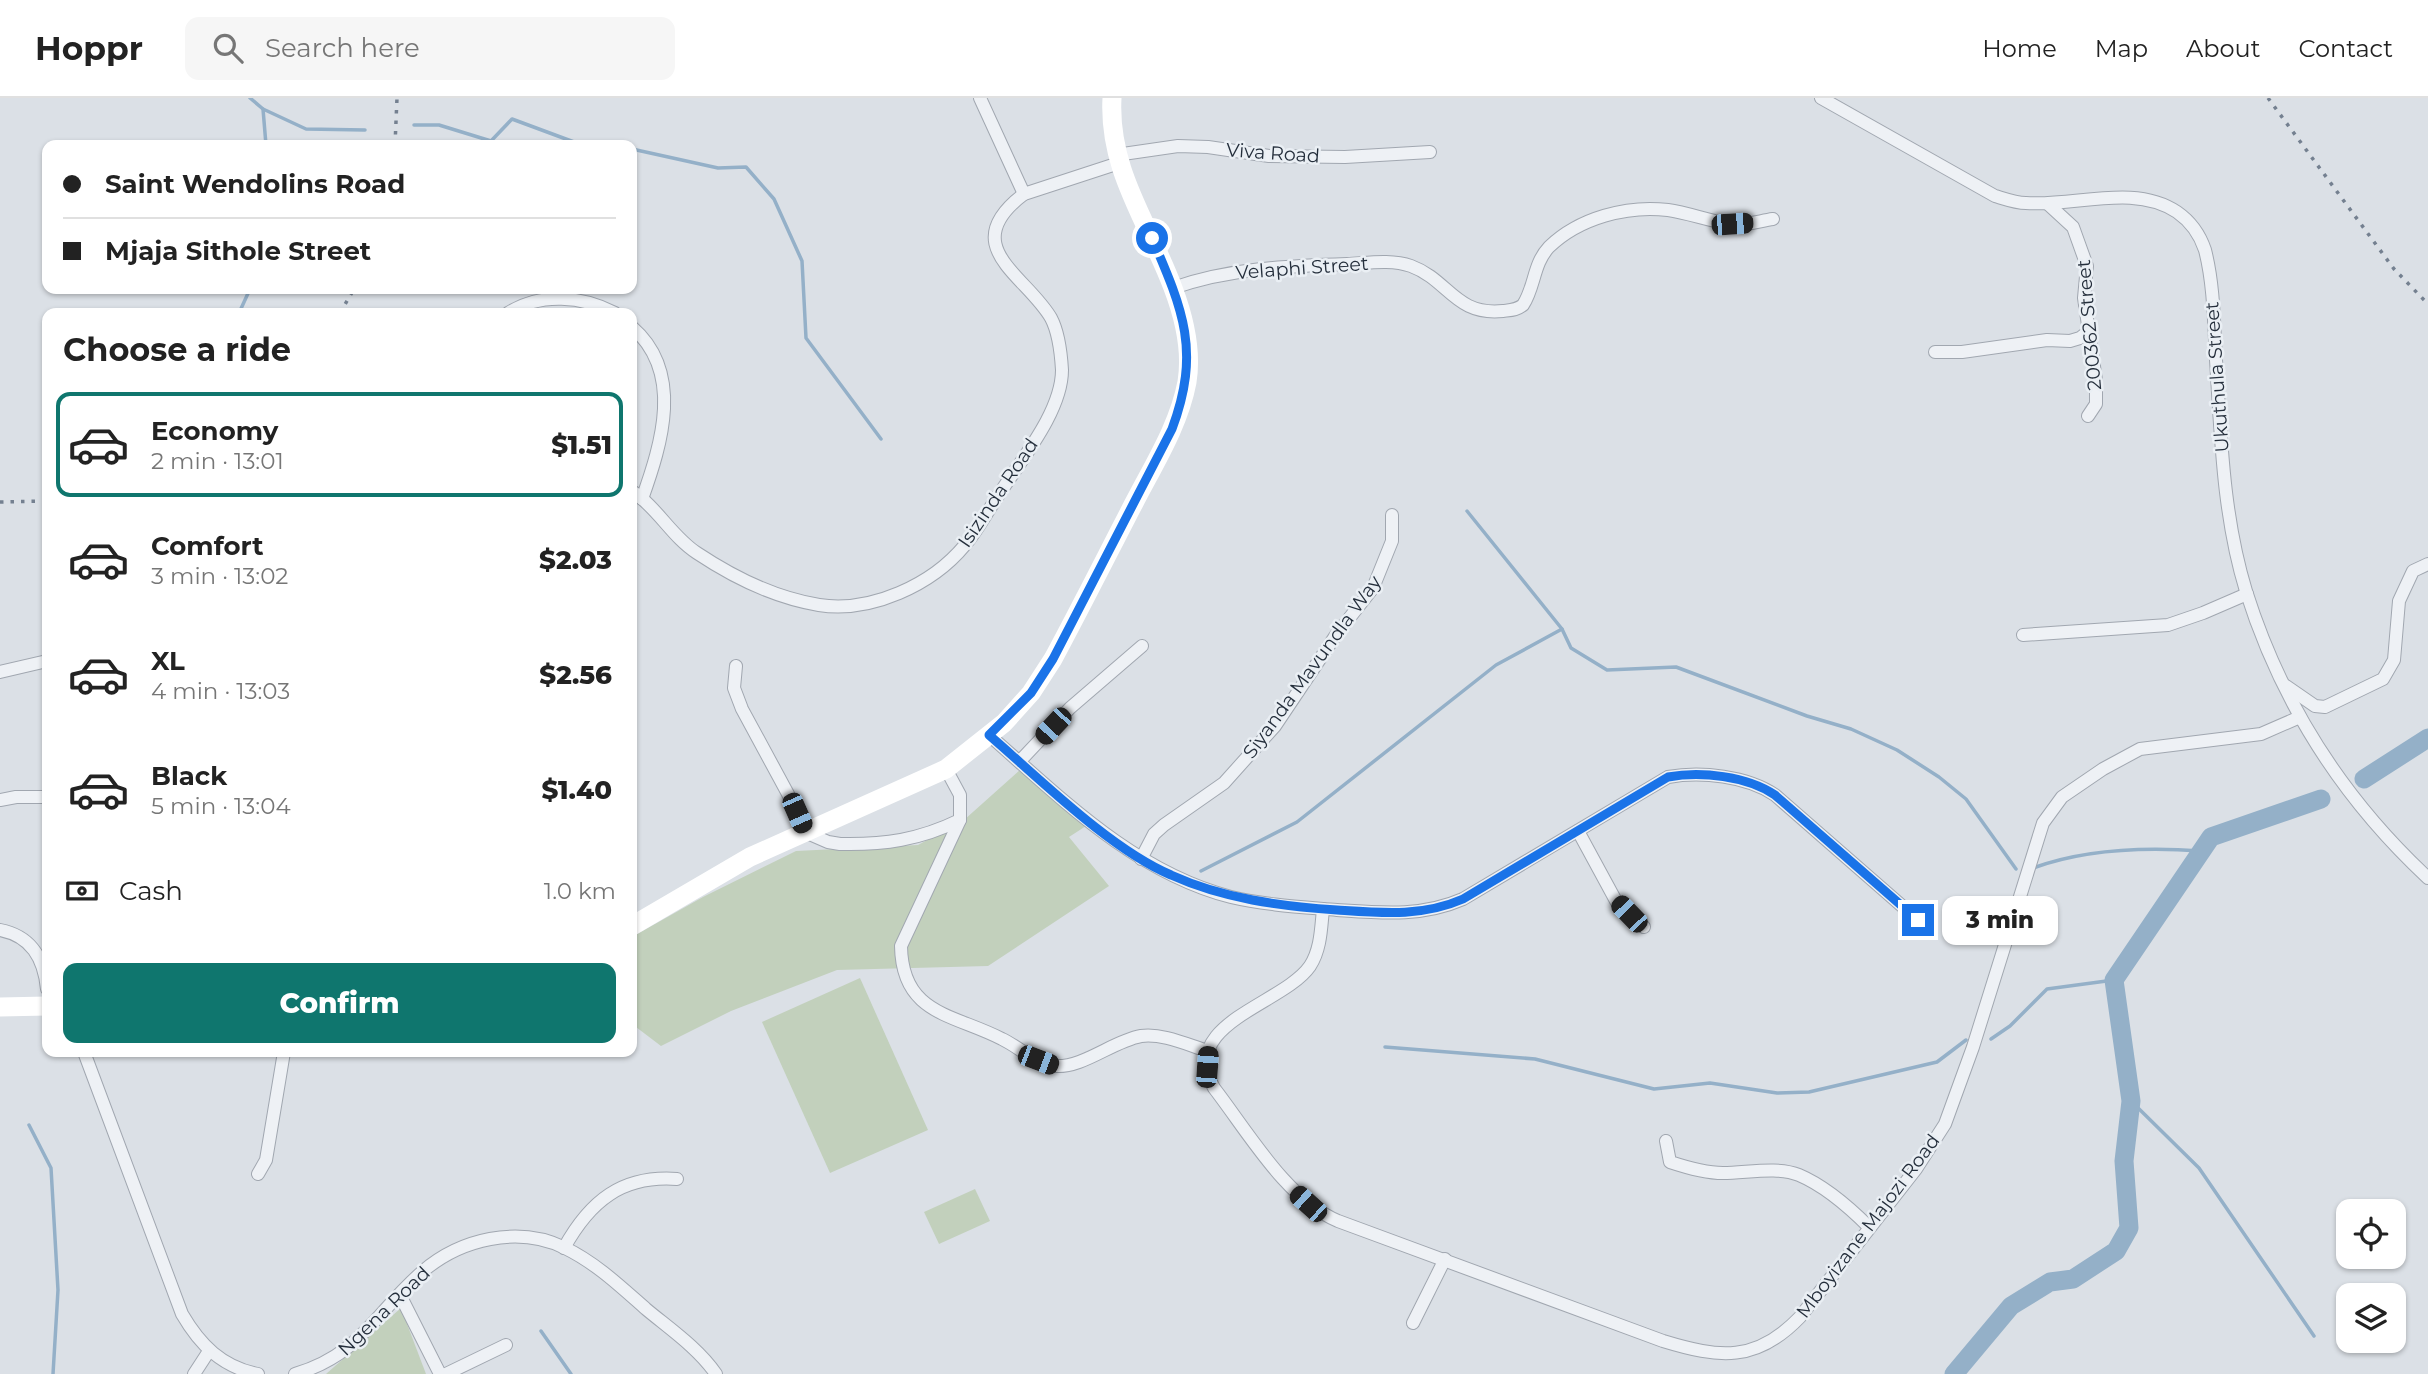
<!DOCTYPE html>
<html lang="en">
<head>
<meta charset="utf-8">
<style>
	body { margin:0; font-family:Montserrat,sans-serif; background:#f6f6f6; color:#222; height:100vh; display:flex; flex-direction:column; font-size:26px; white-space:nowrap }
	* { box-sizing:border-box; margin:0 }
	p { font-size:23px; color:#767676 }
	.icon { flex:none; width:38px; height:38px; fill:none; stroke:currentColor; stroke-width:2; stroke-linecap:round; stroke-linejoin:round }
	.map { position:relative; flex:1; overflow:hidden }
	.drawer { position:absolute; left:42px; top:210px; width:595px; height:749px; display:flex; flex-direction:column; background:#fff; border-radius:14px; box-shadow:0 2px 5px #0004 }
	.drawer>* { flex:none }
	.guide { position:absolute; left:42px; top:42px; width:595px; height:154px; border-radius:14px; box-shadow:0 2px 5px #0004; display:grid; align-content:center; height:154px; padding:0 21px; background:#fff }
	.buttons { position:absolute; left:2336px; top:1101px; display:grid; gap:14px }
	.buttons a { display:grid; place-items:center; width:70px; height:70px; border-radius:14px; background:#fff; box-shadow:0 2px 5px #0004; font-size:35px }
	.end { position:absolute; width:32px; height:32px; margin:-16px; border:9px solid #1a73e8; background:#fff; box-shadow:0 0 0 4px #fff }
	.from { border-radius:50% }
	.bubble { position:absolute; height:49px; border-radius:14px; background:#fff; box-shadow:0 2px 5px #0004; font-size:23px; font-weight:800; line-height:49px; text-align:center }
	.car { position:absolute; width:21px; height:42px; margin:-21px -10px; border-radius:9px; box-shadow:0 0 5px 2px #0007; background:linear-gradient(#222 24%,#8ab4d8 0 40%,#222 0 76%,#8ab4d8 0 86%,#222 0) }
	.guide b { display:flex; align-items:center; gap:24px; height:66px; font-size:26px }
	.guide b+b { border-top:2px solid #e0e0e0 }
	.guide i { width:18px; height:18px; background:#222 }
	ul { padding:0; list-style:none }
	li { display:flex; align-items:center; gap:21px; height:105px; margin:0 14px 10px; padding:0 7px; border:4px solid transparent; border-radius:14px }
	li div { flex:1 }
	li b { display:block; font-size:26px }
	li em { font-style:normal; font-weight:800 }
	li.on { border-color:#0f766e }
	li>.icon { width:63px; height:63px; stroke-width:1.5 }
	h2 { padding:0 21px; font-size:32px; line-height:84px }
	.pay { display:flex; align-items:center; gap:18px; height:77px; padding:0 21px; font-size:26px }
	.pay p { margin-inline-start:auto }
	.cta { display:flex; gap:14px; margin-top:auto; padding:14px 21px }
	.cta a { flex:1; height:80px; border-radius:14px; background:#0f766e; color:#fff; font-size:28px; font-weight:800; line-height:80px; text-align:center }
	header { display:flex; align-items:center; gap:42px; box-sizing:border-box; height:98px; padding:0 35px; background:#fff; border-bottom:2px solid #e0e0e0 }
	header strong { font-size:33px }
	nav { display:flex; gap:38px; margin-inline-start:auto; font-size:24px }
	.search { width:490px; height:63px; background:#f6f6f6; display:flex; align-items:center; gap:18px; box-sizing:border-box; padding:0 24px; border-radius:14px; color:#767676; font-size:26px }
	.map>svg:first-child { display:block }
	.green { fill:#c2d0bc }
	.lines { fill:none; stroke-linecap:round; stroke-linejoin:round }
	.stream { stroke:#94b0c8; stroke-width:3.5 }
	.river { stroke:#94b0c8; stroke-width:19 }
	.street-casing { stroke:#a1a7b0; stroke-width:14 }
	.street { stroke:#eef1f5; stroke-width:12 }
	.secondary { stroke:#fff; stroke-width:19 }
	.rail { stroke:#748090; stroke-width:3.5; stroke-dasharray:3.5 7; stroke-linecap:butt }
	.route { stroke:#1a73e8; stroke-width:9 }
	.labels { text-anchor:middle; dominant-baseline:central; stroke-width:5; stroke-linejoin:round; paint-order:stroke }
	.street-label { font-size:19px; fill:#252f3c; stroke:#eaeff4 }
</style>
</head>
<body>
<header>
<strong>Hoppr</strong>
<div class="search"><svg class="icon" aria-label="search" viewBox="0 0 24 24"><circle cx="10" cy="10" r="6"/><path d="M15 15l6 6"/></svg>Search here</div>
<nav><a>Home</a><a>Map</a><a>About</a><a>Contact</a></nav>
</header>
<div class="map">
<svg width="2428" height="1276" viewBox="0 0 2428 1276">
	<rect width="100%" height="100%" fill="#dbe0e6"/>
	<g class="green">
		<path d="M1021,671L1086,728L1069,739L1109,788L988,868L837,872L731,913L661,948L632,926V839L703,799L796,753L918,747L964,722Z"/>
		<path d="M860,880L928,1032L830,1075L762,924Z"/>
		<path d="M975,1091L990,1123L939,1146L924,1114Z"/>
		<path d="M401,1210L426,1276H326Z"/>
	</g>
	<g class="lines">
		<g class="stream">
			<path d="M250,0L263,11L266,47"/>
			<path d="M263,11L306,31L365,32"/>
			<path d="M414,27H439L491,43L512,21L574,44L603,47"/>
			<path d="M632,51L718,70L746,69L774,101L802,163L806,240L881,341"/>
			<path d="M239,215L250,191"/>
			<path d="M1467,413L1562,531L1571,550L1607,572L1676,569L1807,618L1851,631L1897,652L1939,679L1966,701L2016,771"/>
			<path d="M2033,770C2085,751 2147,749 2201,753"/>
			<path d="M1201,773L1297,724L1496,567L1562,531"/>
			<path d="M1991,941L2010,928L2047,891L2114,882"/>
			<path d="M1385,949L1535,961L1654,991L1710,985L1777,995L1809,994L1937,964L1966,942"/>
			<path d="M2131,1003L2199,1070L2314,1238"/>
			<path d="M29,1027L51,1070L58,1192L53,1276"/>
			<path d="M541,1233L571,1276"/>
		</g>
		<g class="river">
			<path d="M2364,681L2428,640"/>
			<path d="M1954,1276L2011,1208L2050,1184L2073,1181L2116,1153L2129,1130L2124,1063L2131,1003L2114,882L2211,739L2321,701"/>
		</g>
		<g class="street-casing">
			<g id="street">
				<path d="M980,0L1024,96"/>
				<path d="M1821,0L1995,98C2005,101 2016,105 2026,105C2074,109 2134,85 2177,114C2190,123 2200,137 2205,152C2214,187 2214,226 2216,262C2221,340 2223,418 2246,493C2281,604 2343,701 2428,780"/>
				<path d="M1116,57L1178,48L1208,49L1269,58L1345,59L1430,54"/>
				<path d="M2048,106L2073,129L2087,168L2084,200L2096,282V306L2088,318"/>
				<path d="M1173,190C1230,170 1288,168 1347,166C1368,165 1391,161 1411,168C1449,182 1455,218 1503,213C1511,212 1517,212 1523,207C1535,189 1533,166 1549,149C1579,120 1627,107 1668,112C1689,115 1709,123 1730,126C1744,128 1759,123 1773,121"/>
				<path d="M508,215C541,194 582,198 615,215"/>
				<path d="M632,229C684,274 662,345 642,401"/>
				<path d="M1935,254H1962L2047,242L2070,243L2080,240L2089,233"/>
				<path d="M632,393C657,409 672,439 697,455C733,479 776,500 819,507C871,515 932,487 965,447C978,432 987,414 998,398C1020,363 1062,314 1062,272C1061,255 1059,235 1051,220C1026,177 955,148 1024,96L1119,65"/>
				<path d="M2023,537L2168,527L2203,515L2247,496"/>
				<path d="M736,568L734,590L742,611L788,696L805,734L828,744L840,746C884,747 919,742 960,722"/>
				<path d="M0,574L47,563"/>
				<path d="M2286,588L2315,608L2325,609L2383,581L2394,562L2399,503L2413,473L2428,466"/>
				<path d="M989,637C1062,701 1134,774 1231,799C1265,807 1302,809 1337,812C1382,815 1422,819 1463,801L1668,679C1701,673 1747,678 1775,697L1918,822"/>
				<path d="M1020,663L1070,610L1142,548"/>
				<path d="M946,671L960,697V722L901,848C902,917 954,916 1002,941C1019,949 1036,966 1055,968C1083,970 1113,943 1141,938C1163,935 1188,947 1208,953"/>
				<path d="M0,702L16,699H47"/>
				<path d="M1578,733L1616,803L1644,829"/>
				<path d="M1141,761L1154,736L1164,727L1224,685L1275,628L1336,537L1373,490L1392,443V417"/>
				<path d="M1323,811C1321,830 1321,851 1310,868C1283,907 1177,925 1214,990C1248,1034 1287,1102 1338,1123L1663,1243C1719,1260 1756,1265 1800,1219L1916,1071L1945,1026L1973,949L2043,725L2062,699L2103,671L2140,651L2261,636L2300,619"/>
				<path d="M0,832C31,838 44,860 47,891"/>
				<path d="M84,954L182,1216C200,1247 222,1269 258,1276"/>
				<path d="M1666,1043L1670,1064C1688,1070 1705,1075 1723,1075C1747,1075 1777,1068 1799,1077C1825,1088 1850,1110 1869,1129"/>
				<path d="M258,1076L266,1062L284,954"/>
				<path d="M564,1150C590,1103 622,1077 677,1081"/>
				<path d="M400,1197L440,1276"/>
				<path d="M1413,1225L1445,1161"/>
				<path d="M194,1276L209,1253"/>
				<path d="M295,1276C360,1257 375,1215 422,1174C460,1141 518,1127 565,1150C596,1165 621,1189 646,1211C670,1231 698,1250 716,1276"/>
				<path d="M446,1276L506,1247"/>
			</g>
		</g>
		<use href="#street" class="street"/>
		<g class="secondary">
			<path d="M632,828L750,759L946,671L1004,625L1031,595L1053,561C1081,509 1107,457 1134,405C1154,366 1179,327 1187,284C1192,253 1184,219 1173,190C1149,125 1108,73 1112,0"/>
			<path d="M0,909L47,908"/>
		</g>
		<g class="rail">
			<path d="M2268,0L2394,171L2428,206"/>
			<path d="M395,47L397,0"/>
			<path d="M340,215L354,191"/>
			<path d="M0,404L47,403"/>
		</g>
	</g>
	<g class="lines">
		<path class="route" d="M1152,140C1183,212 1201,253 1172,331L1053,561L1031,595L989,637C1040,681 1110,751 1171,777C1224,801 1280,808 1337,812C1382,815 1422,819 1463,801L1668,679C1701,673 1747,678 1775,697L1918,822"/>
	</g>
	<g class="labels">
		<g class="street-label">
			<text transform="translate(1273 55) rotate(4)">Viva Road</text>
			<text transform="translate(1302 170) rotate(-4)">Velaphi Street</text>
			<text transform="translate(2089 227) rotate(-95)">200362 Street</text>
			<text transform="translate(2217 279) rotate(-94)">Ukuthula Street</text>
			<text transform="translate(998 395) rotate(-56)">Isizinda Road</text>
			<text transform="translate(1312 569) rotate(-54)">Siyanda Mavundla Way</text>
			<text transform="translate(1868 1128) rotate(-53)">Mboyizane Majozi Road</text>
			<text transform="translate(384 1213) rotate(-44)">Ngena Road</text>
		</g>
	</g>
</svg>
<div class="buttons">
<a><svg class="icon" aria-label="locate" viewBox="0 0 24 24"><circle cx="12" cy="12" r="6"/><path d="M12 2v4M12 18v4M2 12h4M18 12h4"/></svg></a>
<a><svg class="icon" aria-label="layers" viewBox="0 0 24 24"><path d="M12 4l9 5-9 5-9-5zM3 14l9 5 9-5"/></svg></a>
</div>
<i class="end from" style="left:1152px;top:140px"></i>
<i class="end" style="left:1918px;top:822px"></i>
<div class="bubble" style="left:1942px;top:798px;width:116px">3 min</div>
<i class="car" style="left:1732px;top:126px;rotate:86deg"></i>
<i class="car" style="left:1053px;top:628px;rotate:223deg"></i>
<i class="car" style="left:797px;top:715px;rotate:156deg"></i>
<i class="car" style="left:1629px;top:816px;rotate:316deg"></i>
<i class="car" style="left:1038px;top:962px;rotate:111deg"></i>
<i class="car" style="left:1207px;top:969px;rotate:4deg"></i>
<i class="car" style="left:1308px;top:1106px;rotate:312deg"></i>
<div class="guide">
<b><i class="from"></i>Saint Wendolins Road</b>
<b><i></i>Mjaja Sithole Street</b>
</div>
<section class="drawer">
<h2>Choose a ride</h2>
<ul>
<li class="on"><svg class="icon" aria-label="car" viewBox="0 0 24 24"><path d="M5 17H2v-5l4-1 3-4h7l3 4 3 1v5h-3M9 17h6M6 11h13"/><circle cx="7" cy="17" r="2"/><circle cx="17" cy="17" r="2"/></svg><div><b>Economy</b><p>2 min · 13:01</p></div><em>$1.51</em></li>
<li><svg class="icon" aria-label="car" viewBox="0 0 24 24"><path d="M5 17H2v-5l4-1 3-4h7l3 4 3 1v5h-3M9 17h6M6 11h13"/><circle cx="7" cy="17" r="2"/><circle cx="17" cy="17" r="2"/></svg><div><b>Comfort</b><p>3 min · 13:02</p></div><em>$2.03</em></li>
<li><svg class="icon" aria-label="car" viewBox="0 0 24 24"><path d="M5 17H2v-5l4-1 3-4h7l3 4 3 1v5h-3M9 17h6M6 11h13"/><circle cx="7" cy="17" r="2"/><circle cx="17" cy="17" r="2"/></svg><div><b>XL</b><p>4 min · 13:03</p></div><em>$2.56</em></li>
<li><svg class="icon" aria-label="car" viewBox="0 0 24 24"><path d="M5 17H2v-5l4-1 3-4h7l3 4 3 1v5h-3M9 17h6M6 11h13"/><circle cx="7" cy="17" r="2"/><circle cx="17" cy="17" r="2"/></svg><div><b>Black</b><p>5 min · 13:04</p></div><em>$1.40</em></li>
</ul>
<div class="pay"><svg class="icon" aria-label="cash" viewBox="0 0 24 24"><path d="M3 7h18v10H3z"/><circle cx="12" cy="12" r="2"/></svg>Cash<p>1.0 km</p></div>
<div class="cta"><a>Confirm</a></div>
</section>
</div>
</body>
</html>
